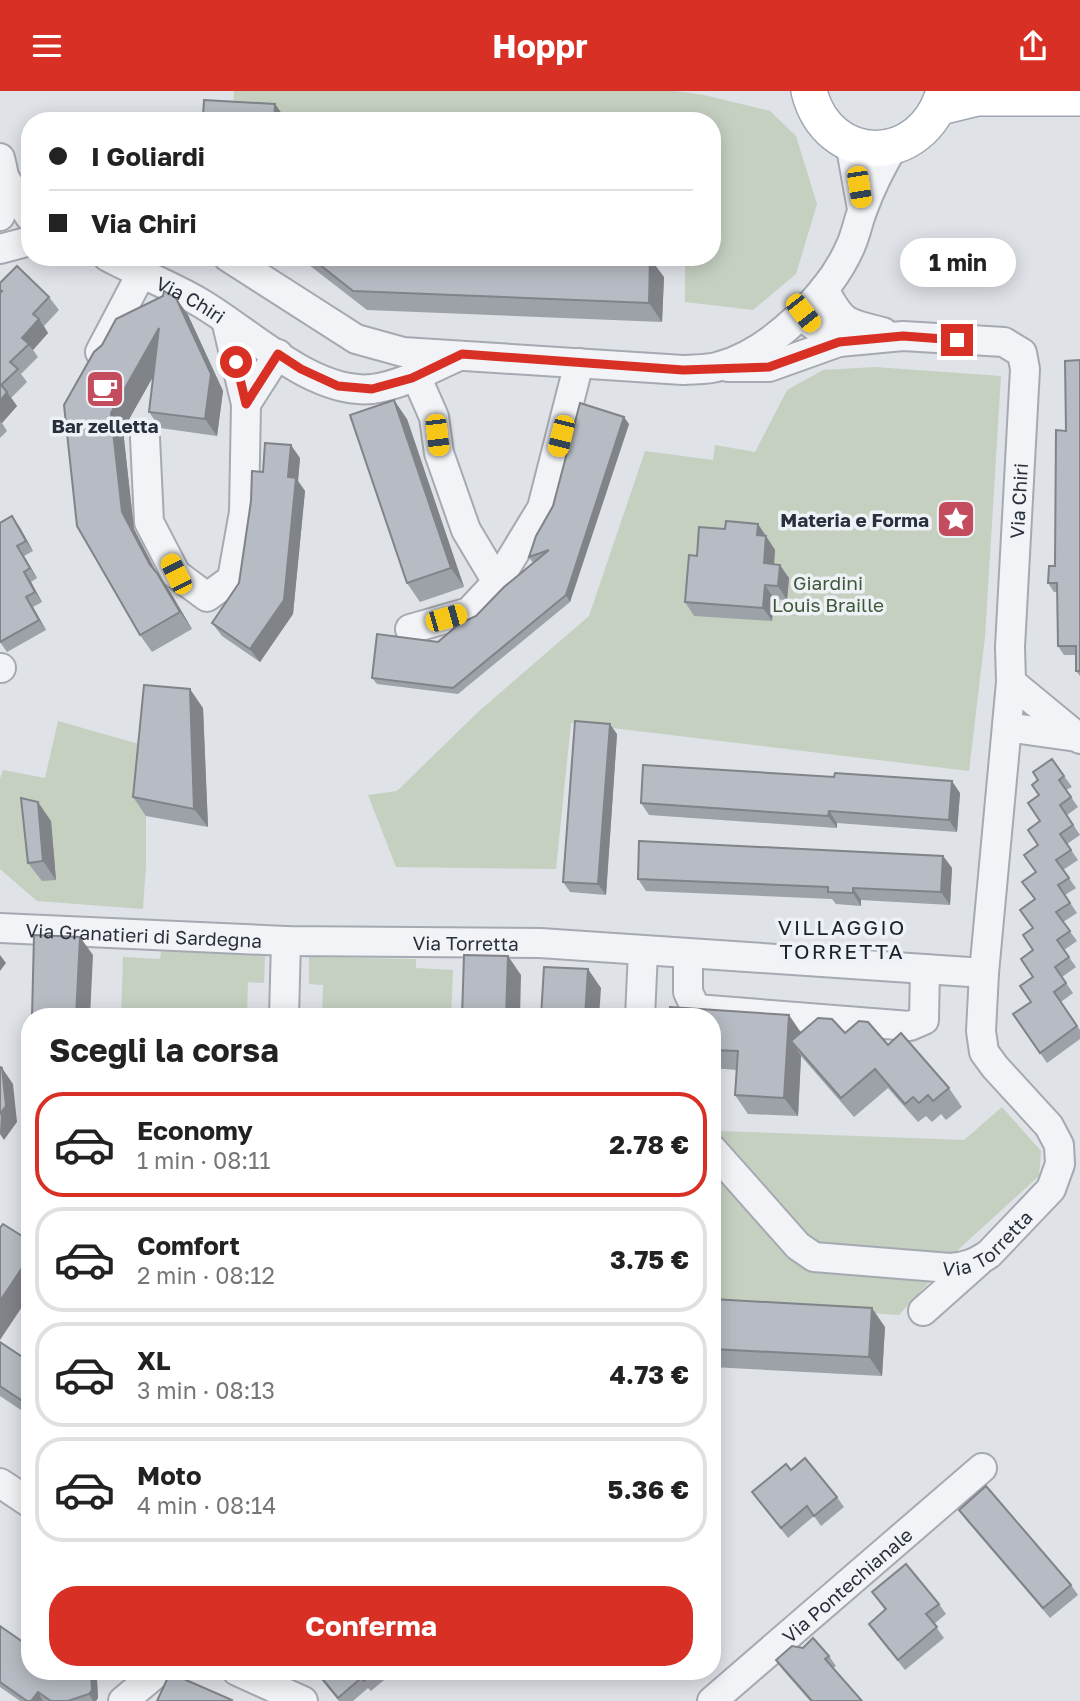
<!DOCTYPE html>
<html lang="it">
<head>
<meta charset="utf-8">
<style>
	body { margin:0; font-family:"Golos Text",sans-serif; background:#f2f2f2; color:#222; height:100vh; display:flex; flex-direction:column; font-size:26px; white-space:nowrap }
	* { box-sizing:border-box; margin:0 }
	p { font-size:23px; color:#767676 }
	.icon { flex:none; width:38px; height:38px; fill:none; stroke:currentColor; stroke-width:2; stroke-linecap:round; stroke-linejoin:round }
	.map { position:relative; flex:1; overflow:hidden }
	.details { position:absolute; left:21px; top:917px; width:700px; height:672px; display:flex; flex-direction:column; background:#fff; border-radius:28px; box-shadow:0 4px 18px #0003 }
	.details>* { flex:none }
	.top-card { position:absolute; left:21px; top:21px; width:700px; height:154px; border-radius:28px; box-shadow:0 4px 18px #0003; display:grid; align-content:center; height:154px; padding:0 28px; background:#fff }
	.end { position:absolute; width:32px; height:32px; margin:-16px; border:9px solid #d93025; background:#fff; box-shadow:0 0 0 4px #fff }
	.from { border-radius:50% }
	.bubble { position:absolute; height:49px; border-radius:24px; background:#fff; box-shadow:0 4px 18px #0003; font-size:23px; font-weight:700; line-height:49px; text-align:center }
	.car { position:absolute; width:21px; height:42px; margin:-21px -10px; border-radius:9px; box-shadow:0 0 5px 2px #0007; background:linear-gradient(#f5c518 24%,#345 0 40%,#f5c518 0 76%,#345 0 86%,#f5c518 0) }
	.top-card b { display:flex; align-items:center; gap:24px; height:66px; font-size:26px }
	.top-card b+b { border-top:2px solid #e0e0e0 }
	.top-card i { width:18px; height:18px; background:#222 }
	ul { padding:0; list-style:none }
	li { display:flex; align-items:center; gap:21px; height:105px; margin:0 14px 10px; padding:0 14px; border:4px solid #e0e0e0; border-radius:28px }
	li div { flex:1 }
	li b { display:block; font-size:26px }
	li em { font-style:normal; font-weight:700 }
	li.current { border-color:#d93025 }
	li>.icon { width:63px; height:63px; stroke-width:1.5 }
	h2 { padding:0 28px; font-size:32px; line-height:84px }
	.primary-button { display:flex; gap:14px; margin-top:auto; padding:14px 28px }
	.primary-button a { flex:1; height:80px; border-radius:28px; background:#d93025; color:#fff; font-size:28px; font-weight:700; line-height:80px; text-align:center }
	header { display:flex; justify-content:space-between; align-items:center; height:91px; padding:0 28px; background:#d93025; color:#fff; font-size:32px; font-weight:700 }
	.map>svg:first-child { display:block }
	.green { fill:#c5d0c1 }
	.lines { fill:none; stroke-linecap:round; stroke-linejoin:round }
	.minor-casing { stroke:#a5a9b1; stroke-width:32 }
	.major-casing { stroke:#9fa7b2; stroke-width:38 }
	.minor { stroke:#f1f3f6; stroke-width:28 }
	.major { stroke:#fff; stroke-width:35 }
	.wall { fill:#9da1a8 }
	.shaded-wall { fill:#808388 }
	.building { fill:#b7bbc3; stroke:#808388; stroke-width:2 }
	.route { stroke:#d93025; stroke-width:9 }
	.labels { text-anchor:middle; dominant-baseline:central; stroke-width:7; stroke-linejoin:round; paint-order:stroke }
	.street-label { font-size:19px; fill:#29303d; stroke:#eef1f5 }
	.poi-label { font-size:19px; font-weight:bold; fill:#29303d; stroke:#eef1f5 }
	.park-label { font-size:19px; fill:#3d5838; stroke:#eef1f5 }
	.neighbourhood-label { font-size:21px; letter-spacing:2px; fill:#1b222e; stroke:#eef1f5 }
</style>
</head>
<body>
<header><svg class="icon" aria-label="menu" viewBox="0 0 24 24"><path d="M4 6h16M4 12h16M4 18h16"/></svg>Hoppr<svg class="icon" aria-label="share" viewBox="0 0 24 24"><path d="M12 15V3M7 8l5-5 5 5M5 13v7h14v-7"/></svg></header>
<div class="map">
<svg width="1080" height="1610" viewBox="0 0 1080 1610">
	<rect width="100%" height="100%" fill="#dfe2e7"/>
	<g class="green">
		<path d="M234,0H675L704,4L770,20L796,45L817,113L796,183L753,219L685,211V166H712V30H178V26L232,28Z"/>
		<path d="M875,276L1001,285L985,546L969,680L571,632L556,778L396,776L368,704L397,700L478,621L589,525L645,360L713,369L715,354L755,361L787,299L823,279Z"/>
		<path d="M58,630L146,655V774L143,818L37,810L0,778V688L3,679L45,687Z"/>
		<path d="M161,860L265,864L264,892L248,891L247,926H121L123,866L160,868Z"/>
		<path d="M309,866L416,868V877L453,879L451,926H322L323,894L309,893Z"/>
		<path d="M1002,1016L1041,1060L1039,1085L961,1156L899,1224L712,1211V1047L720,1040L964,1049Z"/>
	</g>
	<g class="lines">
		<g class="minor-casing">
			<g id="minor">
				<path d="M850,52L862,118"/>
				<path d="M0,67C5,86 9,106 0,125"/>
				<path d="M6,89L30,126"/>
				<path d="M0,158L30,150"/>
				<path id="s1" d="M108,166C138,182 170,194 199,211C248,239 312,304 372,298C402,294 430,278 457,266"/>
				<path d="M228,166L356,248L403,261L683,279C695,278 709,279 720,275C771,261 831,202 851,154C856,143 858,130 863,118C871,96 881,76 893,56"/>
				<path d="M824,198C842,233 846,232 883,241"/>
				<path d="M226,229L246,313"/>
				<path d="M100,261L141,183"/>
				<path d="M728,276H769L839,251"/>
				<path d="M416,285L434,326L439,362L466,439L497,491"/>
				<path d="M145,347L149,431L176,483L207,506L232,488L244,421L246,313L278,263"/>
				<path d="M410,538L469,521L497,491L542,417L579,272"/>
				<path d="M0,577H1"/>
				<path d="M1011,591L1080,648"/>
				<path d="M1007,636L1077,646"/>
				<path id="s2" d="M0,837L286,850L540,852L984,882"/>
				<path d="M688,863V901L696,918L910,935L924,929L925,878"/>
				<path d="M284,926L286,850"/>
				<path d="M640,926L643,860"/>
				<path id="s3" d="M712,1058L798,1155L814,1166L950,1177C966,1176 976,1172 989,1163L1051,1098L1060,1073L1059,1054L1049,1035L995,976L984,961L981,940L984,882L1011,591L1010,556L1025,278L1022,262L1004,251L903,245L839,251L812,233L803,222"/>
				<path d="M923,1220L978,1171"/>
				<path d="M0,1392L30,1412"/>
				<path d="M237,1580L303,1610"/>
				<path d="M123,1610L159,1580"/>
				<path id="s4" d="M712,1610L982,1377"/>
			</g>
		</g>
		<g class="major-casing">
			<g id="major">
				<path d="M809,0C828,77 923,76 944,0"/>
				<path d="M940,16L977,7H1080"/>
			</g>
		</g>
		<use href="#minor" class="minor"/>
		<use href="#major" class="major"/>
	</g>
	<g class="wall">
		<path d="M275,13L287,30H206L203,26Z"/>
		<path d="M303,166H626L664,186L662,231L367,219L309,174Z"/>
		<path d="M0,192L49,206L59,219L44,235L48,242L33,259L38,266L21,283L27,291L11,307L17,315L2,332L7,340L0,347Z"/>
		<path d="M176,207L188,224L223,300L217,345L160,337L149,321L153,285L123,339L134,438L156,480L169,499L192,538L152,561L140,544L102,254Z"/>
		<path d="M1080,269V585L1076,580V564H1064L1058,555L1057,501H1054L1048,492L1055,475L1066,340Z"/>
		<path d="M407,328L464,496L420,511L407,492Z"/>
		<path d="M629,333L570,511L458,603L377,593L372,587L438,551L476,525L533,472L529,466Z"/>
		<path d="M300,367L298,390L305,400L293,523L260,571L222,545L212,532L239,492L263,381Z"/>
		<path d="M758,433L775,459L774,474L789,487L787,509L774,508L772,530L694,525L685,511L697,465L725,438Z"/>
		<path d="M19,435L33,460L24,465L37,487L31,491L42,511L33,516L46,539L7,561L0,551Z"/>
		<path d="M203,617L208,736L146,725L133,706Z"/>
		<path d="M617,643L606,804L570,801L563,791Z"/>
		<path d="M1052,668L1072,696L1066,699L1078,716L1067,724L1080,744L1067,753L1078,769L1063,779L1076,797L1065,804L1077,822L1063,831L1077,850L1064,859L1076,876L1062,886L1073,902L1061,911L1080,939V948L1047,972L1013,923L1031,911L1033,886V837L1040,730L1038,689Z"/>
		<path d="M960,702L957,741L837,732V737L649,724L641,712Z"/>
		<path d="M51,730L56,789L42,790L28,772Z"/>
		<path d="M943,765L952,777L950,814L861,809V815L836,813L832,808L646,800L638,788Z"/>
		<path d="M712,926L801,942H845L888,954L949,997L962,1016L946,1029L941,1023L932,1031L926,1025L918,1031L888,997L854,1026L801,965L798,1025L748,1023L735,1004L737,979L712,977Z"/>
		<path d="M712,1208L885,1236L882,1285L712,1276Z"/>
		<path d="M0,1251L30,1271V1325L0,1305Z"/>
		<path d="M791,1379L837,1406L844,1416L821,1435L814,1425L788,1447L752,1401Z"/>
		<path d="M959,1419L1071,1494L1078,1504L1050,1527L966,1429Z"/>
		<path d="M872,1501L939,1513L946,1523L934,1533L944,1547L905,1579L869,1533L885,1519Z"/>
		<path d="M0,1535L68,1583L91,1581L97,1589L98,1607L96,1610H20L0,1596Z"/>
		<path d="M829,1565L836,1575L833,1577L862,1610H810L783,1579L776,1569Z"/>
		<path d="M314,1580H388L390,1584L371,1600L368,1597L353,1610H339Z"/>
	</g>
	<g class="shaded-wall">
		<path d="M275,13L287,30H274Z"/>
		<path d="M650,167L664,186L662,231L649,212Z"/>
		<path d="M176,207L188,224L223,300L217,345L205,328Z"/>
		<path d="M39,228L48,242L33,259L22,247Z"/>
		<path d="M159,237L171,254L123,339L134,438L161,491L150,474L122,421L111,322Z"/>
		<path d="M7,301L17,315L2,332L0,330V310Z"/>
		<path d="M394,309L407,328L464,496L451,477Z"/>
		<path d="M624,326L629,333L570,511L566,504Z"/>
		<path d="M291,354L300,367L298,390L305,400L293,523L260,571L250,558L288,386Z"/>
		<path d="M12,425L19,435L33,460L26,450Z"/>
		<path d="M758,433L775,459L773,486L764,472L757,444Z"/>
		<path d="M17,455L24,465L37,487L30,477Z"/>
		<path d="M780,474L789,487L787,509L778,495Z"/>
		<path d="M24,481L31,491L42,511L35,501Z"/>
		<path d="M157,482L169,499L192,538L180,521Z"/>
		<path d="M765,494L774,508L772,530L763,517Z"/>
		<path d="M26,506L33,516L46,539L39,529Z"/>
		<path d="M190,598L203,617L208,736L194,718Z"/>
		<path d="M610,633L617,643L606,804L598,793Z"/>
		<path d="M952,690L960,702L957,741L949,729Z"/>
		<path d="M38,711L51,730L56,789L43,770Z"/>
		<path d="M829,720L837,732V737L828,725Z"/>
		<path d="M943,765L952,777L950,814L941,801Z"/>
		<path d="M853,797L861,809V815L853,802Z"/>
		<path d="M80,846L93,864L90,926H76Z"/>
		<path d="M0,864L6,872L0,880Z"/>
		<path d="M508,865L521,884L520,926H506Z"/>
		<path d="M588,878L601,897L599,926H585Z"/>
		<path d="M789,924L802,943L791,950L801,965L798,1025L784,1007Z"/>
		<path d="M2,977L13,993L17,1031L4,1049L0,1043Z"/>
		<path d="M30,1165V1204L0,1249V1210Z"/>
		<path d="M872,1217L885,1236L882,1285L869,1266Z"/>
		<path d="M91,1581L97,1589L98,1607L96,1610H93L89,1603Z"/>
		<path d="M38,1601L43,1610H31Z"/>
	</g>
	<g class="building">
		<path d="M204,9L275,13L274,30L203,26Z"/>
		<path d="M310,166H626L650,167L649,212L353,200Z"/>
		<path d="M17,175L49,206L33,223L39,228L22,247L29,253L10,271L18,278L1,294L7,301L0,310V202L2,200L0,199V192Z"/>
		<path d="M164,200L176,207L211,283L205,328L149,321L159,237L111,322L122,421L150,474L157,482L180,521L140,544L77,435L64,314L94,261L102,254L116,228L163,205Z"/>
		<path d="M1080,269V580H1076V555H1058L1057,492H1048L1049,475H1055L1056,339L1066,340L1065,270Z"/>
		<path d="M394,309L451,477L407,492L350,324Z"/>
		<path d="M580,312L624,326L566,504L453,597L372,587L377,543L438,551L459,533L476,525L504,496L549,459L529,466L536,445L553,415Z"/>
		<path d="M265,352L291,354L288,386L296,387L284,509L250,558L212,532L239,492L251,410L252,380L263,381Z"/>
		<path d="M12,425L26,450L17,455L30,477L24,481L35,501L26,506L39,529L0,551V432Z"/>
		<path d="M726,430L758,433L757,444L766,445L764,472L780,474L778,495L765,494L763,517L685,511L689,464L697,465L699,436L725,438Z"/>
		<path d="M144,594L190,598L194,718L133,706Z"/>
		<path d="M575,630L610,633L598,793L563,791Z"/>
		<path d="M1052,668L1064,685L1059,689L1071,706L1060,714L1073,734L1060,743L1071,759L1056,769L1069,787L1058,794L1070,812L1056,821L1070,840L1057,849L1069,866L1055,876L1066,892L1054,901L1077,935L1040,962L1013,923L1031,911L1020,895L1033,886L1021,868L1033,859L1023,844L1033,837L1020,819L1035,808L1022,791L1036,781L1024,764L1038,754L1028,739L1040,730L1028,712L1039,704L1032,694L1038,689L1033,681Z"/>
		<path d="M643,674L834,686L835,682L952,690L949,729L829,720L828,725L641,712Z"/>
		<path d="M21,707L38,711L43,770L28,772Z"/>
		<path d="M639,750L943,765L941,801L853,797V802L828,801V796L638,788Z"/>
		<path d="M34,844L80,846L76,926H32Z"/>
		<path d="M464,864L508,865L506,926H462Z"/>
		<path d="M544,876L588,878L585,926H541Z"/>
		<path d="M670,916L789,924L784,1007L735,1004L738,960L712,959V926H670Z"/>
		<path d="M818,927L832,928L845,942L859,930L868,931L888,954L901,942L949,997L933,1010L928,1004L919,1012L913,1006L905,1013L875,978L841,1007L791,950Z"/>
		<path d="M0,976L2,977L6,1015L0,1023Z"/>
		<path d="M3,1133L30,1150V1165L0,1210V1137Z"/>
		<path d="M712,1208L872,1217L869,1266L712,1258Z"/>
		<path d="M0,1251L30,1271V1315L0,1295Z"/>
		<path d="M805,1367L837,1406L814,1425L807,1415L781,1437L752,1401L786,1373L791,1379Z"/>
		<path d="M986,1395L1071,1494L1043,1517L959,1419Z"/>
		<path d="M906,1473L939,1513L926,1523L937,1536L898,1569L869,1533L886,1518L872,1501Z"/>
		<path d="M0,1535L30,1556V1580H64L68,1583L91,1581L92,1599L89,1603L68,1610H51L38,1601L31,1610H27L0,1591Z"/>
		<path d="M813,1547L829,1565L825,1568L862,1610H812L776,1569L792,1555L803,1557Z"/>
		<path d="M316,1580H376L364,1590L361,1587L338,1607Z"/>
		<path d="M170,1582L232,1609L231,1610H157Z"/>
	</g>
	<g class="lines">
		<path class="route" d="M236,271L246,313L278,263L301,278L338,295L372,298L412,287L462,263L683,279L769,276L839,251L903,245L957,249"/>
	</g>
	<defs>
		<g id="cafe-square" transform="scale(2.0125)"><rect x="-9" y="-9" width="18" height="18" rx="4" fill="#c34d5e" stroke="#eef1f5"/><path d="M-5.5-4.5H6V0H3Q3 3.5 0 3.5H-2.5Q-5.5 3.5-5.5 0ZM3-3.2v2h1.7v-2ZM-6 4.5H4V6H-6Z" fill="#fff"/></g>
		<g id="sight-square" transform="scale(2.0125)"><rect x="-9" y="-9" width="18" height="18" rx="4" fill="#c34d5e" stroke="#eef1f5"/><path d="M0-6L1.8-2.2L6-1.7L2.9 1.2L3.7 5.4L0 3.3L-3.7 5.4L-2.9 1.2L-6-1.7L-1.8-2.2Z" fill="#fff"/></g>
	</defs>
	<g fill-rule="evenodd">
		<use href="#cafe-square" x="105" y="298"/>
		<use href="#sight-square" x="956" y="428"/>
	</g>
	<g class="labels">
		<g class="street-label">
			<text stroke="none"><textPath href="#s1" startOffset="93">Via Chiri</textPath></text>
			<text stroke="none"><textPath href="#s3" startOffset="1136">Via Chiri</textPath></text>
			<text stroke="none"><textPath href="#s2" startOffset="144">Via Granatieri di Sardegna</textPath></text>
			<text stroke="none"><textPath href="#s2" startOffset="466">Via Torretta</textPath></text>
			<text stroke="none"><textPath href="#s3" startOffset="331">Via Torretta</textPath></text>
			<text stroke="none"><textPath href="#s4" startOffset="178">Via Pontechianale</textPath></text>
		</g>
		<g class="poi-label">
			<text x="105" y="334">Bar zelletta</text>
			<text x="929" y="428" text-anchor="end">Materia e Forma</text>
		</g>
		<g class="park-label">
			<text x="828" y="491">Giardini<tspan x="828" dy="22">Louis Braille</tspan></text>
		</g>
		<g class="neighbourhood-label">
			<text x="842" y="836">VILLAGGIO<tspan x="842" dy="24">TORRETTA</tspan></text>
		</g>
	</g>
</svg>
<i class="end from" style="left:236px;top:271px"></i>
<i class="end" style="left:957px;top:249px"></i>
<div class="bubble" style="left:900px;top:147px;width:116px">1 min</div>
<i class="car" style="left:859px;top:96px;rotate:171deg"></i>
<i class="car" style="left:803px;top:222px;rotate:142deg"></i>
<i class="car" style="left:437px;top:344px;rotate:173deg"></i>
<i class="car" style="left:561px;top:345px;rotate:194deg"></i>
<i class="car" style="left:176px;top:483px;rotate:333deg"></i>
<i class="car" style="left:446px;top:527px;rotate:74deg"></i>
<div class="top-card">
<b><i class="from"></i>I Goliardi</b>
<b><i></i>Via Chiri</b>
</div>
<section class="details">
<h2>Scegli la corsa</h2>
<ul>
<li class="current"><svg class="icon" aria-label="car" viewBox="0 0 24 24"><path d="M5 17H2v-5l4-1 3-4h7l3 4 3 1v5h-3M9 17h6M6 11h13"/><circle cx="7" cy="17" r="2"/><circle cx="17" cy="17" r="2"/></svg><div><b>Economy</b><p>1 min · 08:11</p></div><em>2.78 €</em></li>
<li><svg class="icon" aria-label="car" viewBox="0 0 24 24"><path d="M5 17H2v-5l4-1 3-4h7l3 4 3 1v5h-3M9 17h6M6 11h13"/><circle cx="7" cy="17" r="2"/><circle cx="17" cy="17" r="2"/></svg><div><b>Comfort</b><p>2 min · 08:12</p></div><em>3.75 €</em></li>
<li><svg class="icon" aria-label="car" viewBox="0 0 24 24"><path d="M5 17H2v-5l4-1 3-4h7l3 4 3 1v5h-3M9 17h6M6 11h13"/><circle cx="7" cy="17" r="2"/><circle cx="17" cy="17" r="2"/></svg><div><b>XL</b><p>3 min · 08:13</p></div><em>4.73 €</em></li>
<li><svg class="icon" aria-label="car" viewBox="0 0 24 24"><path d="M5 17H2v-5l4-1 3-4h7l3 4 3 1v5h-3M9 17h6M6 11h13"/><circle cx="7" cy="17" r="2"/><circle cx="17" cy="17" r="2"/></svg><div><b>Moto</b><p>4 min · 08:14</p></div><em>5.36 €</em></li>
</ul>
<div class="primary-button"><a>Conferma</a></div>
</section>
</div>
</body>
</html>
